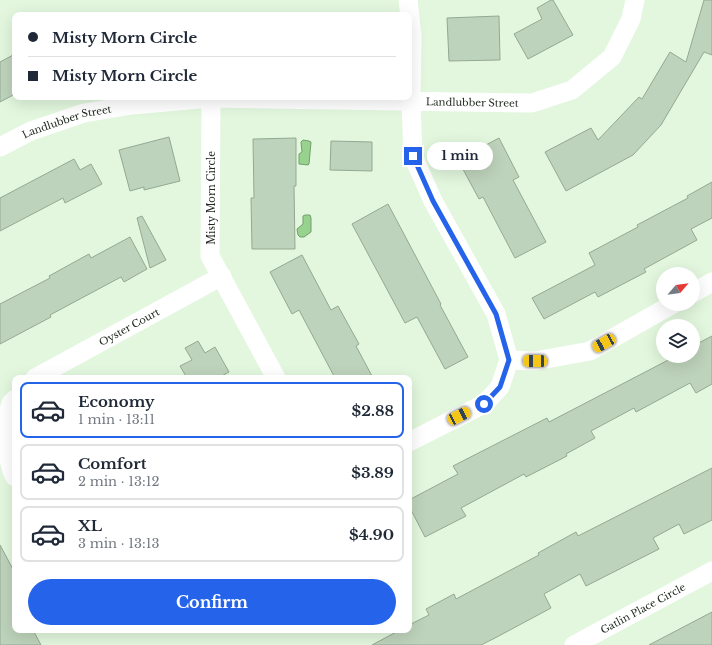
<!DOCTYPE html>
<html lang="en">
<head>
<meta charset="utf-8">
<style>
	body { margin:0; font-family:"Libre Baskerville",serif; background:#f2f2f3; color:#1f2937; height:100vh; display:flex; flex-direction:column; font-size:15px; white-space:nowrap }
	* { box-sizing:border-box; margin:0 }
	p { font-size:13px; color:#747a83 }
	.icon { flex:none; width:22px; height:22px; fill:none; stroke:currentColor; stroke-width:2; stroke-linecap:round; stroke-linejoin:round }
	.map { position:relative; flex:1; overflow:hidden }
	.sheet { position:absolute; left:12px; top:375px; width:400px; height:258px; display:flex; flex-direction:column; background:#fff; border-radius:8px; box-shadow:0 4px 16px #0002 }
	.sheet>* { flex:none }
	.guide { position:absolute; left:12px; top:12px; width:400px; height:88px; border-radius:8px; box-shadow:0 4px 16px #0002; display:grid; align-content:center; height:88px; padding:0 16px; background:#fff }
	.needle { width:26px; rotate:62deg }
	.fabs { position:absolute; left:656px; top:267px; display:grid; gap:8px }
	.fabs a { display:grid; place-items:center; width:44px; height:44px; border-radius:50%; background:#fff; box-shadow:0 4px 16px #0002; font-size:20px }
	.end { position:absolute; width:18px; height:18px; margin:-9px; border:5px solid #2563eb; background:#fff; box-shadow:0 0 0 2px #fff }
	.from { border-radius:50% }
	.bubble { position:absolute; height:28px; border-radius:14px; background:#fff; box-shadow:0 4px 16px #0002; font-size:13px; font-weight:700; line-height:28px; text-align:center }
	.car { position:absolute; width:12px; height:24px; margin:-12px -6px; border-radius:5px; box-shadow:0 0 3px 1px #0007; background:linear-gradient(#f5c518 24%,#345 0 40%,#f5c518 0 76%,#345 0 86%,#f5c518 0) }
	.guide b { display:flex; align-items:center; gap:14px; height:38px; font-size:15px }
	.guide b+b { border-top:1px solid #e0e1e3 }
	.guide i { width:10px; height:10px; background:#1f2937 }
	ul { padding:7px 0 0; list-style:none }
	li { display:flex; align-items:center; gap:12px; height:56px; margin:0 8px 6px; padding:0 8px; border:2px solid #e0e1e3; border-radius:8px }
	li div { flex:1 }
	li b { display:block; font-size:15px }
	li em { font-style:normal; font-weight:700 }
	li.on { border-color:#2563eb }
	li>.icon { width:36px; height:36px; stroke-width:1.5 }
	.button { display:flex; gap:8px; margin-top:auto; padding:8px 16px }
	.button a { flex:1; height:46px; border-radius:24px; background:#2563eb; color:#fff; font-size:16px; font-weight:700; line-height:46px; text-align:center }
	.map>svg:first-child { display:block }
	.water { fill:#98d28f; stroke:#749f6d }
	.building { fill:#bed3bb; stroke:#94a991 }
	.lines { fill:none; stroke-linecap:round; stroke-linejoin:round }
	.minor { stroke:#fff; stroke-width:19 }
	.route { stroke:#2563eb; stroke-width:5 }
	.labels { text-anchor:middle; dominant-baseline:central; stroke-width:3; stroke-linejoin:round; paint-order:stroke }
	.street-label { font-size:10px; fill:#1f271e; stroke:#fff }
</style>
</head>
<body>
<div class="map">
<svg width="712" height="645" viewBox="0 0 712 645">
	<rect width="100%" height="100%" fill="#e2f7de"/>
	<g class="water">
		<path d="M303,140L309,141L311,142L309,164L308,165L299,164V154L302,152L301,142Z"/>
		<path d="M305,215H310L311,218V232L304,237H300L298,235L297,229L303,224V216Z"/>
	</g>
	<g class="building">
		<path d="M551,0H553L573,35L528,59L514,34L542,19L537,8Z"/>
		<path d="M704,0H712V55L704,52L661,125L633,155L566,191L545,152L591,128L598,140L639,97L642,99L670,52L686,62Z"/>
		<path d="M499,16L500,60L449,61L447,18Z"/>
		<path d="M15,54V94L0,102V62Z"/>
		<path d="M169,137L180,181L144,190V187L130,191L119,150Z"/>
		<path d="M296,138V186H294L295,249H252L251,198H254L253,139Z"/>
		<path d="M499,138L519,177L513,180L546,242L515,258L483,197L479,199L458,160Z"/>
		<path d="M331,141L372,142V171L330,170Z"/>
		<path d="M74,159L80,170L91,164L102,184L65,203L63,198L0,231V198Z"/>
		<path d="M712,182V218L691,229L697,240L644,269L646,272L598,297L595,292L544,319L532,298L595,265L589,253L638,227L637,225L688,198L687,196Z"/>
		<path d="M388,204L441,304L440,305L468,357L445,369L417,317L405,323L352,224Z"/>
		<path d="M142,216L166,260L150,268L137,218Z"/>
		<path d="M130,237L147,269L124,282L121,277L50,315L51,317L0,344V304L50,278L49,276L89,254L91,258Z"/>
		<path d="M302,255L331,310L338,306L359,344L356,346L373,378H335L299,310L292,314L270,272Z"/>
		<path d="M712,336V384L696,393L690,383L636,412L634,408L591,431L595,438L566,454L567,456L526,477L524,474L461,508L466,516L425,537L409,506V500L458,474L453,466L547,418L549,422L676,356H693V346Z"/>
		<path d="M198,341L205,353L215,347L229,372L218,378H187L180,366L192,360L185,348Z"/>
		<path d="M712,468V520L684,534L679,524L653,538L659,549L586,586L580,574L544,594L551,608L495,638L481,645H372L400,630H409V625L429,615L426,609L454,594L456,599L539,555L538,553L576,532L578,536Z"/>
		<path d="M0,545L15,573V630H33L41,645H0Z"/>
		<path d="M712,612V645H649Z"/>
	</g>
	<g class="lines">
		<g class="minor">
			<path d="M408,0L412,36L411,102L413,156L433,201L496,314L509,360L500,387L484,404L409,442"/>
			<path d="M211,98L210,256L276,378"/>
			<path id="s1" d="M0,147L31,131L84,113L132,105L211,98L532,103L572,90L612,57L631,19L635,0"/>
			<path d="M693,293L712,282"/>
			<path d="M509,360L535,361L590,351L673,304"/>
			<path id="s2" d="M35,378L222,276"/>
			<path d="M15,399L11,403L2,435L12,471L15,477"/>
			<path id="s3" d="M574,645L712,571"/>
		</g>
	</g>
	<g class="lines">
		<path class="route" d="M413,156L433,201L496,314L509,360L500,387L484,404"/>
	</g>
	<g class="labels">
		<g class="street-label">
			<text stroke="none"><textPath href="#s1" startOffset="480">Landlubber Street</textPath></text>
			<text stroke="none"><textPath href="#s1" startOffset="72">Landlubber Street</textPath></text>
			<text transform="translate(211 198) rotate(-90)">Misty Morn Circle</text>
			<text stroke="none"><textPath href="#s2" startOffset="107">Oyster Court</textPath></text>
			<text stroke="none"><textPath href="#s3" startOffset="78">Gatlin Place Circle</textPath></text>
		</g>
	</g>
</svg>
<div class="fabs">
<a><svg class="needle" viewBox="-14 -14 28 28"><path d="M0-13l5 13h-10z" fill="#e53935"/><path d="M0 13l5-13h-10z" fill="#747a83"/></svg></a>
<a><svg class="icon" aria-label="layers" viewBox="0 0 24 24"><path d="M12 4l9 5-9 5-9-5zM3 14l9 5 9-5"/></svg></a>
</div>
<i class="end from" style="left:484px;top:404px"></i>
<i class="end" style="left:413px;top:156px"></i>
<div class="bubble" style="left:427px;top:142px;width:66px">1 min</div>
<i class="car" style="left:604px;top:343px;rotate:241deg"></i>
<i class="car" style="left:535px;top:361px;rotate:271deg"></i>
<i class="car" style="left:459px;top:416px;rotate:63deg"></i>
<div class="guide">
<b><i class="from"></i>Misty Morn Circle</b>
<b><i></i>Misty Morn Circle</b>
</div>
<section class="sheet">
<ul>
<li class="on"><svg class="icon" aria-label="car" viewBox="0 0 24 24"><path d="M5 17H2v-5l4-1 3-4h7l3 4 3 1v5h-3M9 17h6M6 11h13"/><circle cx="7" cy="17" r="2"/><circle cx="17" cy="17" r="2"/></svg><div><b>Economy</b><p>1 min · 13:11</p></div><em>$2.88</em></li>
<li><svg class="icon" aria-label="car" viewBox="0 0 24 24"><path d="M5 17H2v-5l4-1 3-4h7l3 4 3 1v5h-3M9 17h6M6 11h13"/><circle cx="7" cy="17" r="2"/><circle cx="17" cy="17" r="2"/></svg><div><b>Comfort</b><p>2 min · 13:12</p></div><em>$3.89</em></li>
<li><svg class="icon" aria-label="car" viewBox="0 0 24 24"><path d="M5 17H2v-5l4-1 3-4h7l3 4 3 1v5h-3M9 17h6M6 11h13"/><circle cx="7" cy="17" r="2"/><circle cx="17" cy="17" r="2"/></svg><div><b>XL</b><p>3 min · 13:13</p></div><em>$4.90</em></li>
</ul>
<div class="button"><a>Confirm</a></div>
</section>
</div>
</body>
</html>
